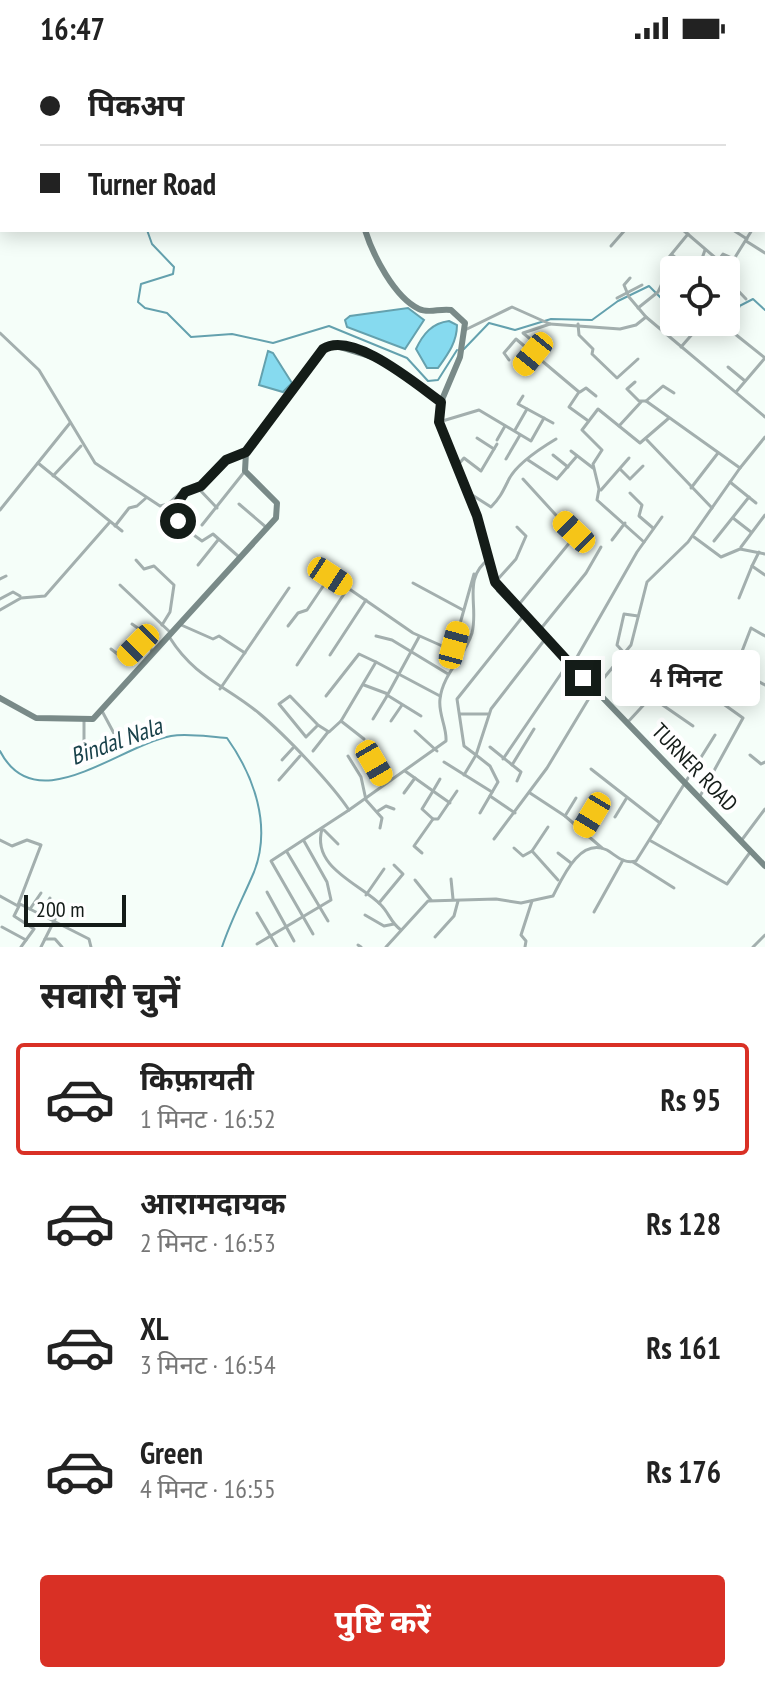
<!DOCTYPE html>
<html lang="hi">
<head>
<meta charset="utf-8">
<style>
	body { margin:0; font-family:"PT Sans Narrow","Noto Sans Devanagari",sans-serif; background:#f2f2f2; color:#222; height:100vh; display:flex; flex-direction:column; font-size:30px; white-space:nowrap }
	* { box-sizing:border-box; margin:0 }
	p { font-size:26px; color:#767676 }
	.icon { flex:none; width:44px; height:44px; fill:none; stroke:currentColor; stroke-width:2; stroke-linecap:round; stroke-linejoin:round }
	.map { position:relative; height:891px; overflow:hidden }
	.drawer { display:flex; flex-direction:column; background:#fff; flex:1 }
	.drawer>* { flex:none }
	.banner { position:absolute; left:0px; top:0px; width:766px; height:176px; box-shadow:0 4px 20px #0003; display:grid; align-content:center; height:176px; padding:0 40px; background:#fff }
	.fabs { position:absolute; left:660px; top:200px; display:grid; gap:16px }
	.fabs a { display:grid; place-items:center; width:80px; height:80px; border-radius:8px; background:#fff; box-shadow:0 4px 20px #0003; font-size:40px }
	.scale { position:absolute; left:24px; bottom:20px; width:102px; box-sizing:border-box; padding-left:8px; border:4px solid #141c18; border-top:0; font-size:22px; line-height:28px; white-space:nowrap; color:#141c18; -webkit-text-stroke:6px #fff; paint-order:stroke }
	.end { position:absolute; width:36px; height:36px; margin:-18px; border:10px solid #141c18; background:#fff; box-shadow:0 0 0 4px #fff }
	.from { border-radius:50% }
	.bubble { position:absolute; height:56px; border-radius:8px; background:#fff; box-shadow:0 4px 20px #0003; font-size:26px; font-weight:700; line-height:56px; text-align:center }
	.car { position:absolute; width:24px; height:48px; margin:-24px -12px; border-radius:10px; box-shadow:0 0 6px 2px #0007; background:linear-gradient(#f5c518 24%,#345 0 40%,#f5c518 0 76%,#345 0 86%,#f5c518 0) }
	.banner b { display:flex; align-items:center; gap:28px; height:76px; font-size:30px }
	.banner b+b { border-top:2px solid #e0e0e0 }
	.banner i { width:20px; height:20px; background:#222 }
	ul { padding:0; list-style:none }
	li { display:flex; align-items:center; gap:24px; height:112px; margin:0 16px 12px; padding:0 24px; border:4px solid transparent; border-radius:8px }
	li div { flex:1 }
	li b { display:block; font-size:30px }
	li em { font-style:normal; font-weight:700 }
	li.on { border-color:#d93025 }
	li>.icon { width:72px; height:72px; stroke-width:1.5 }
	h2 { padding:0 40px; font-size:36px; line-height:96px }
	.cta { display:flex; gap:16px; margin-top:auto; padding:16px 40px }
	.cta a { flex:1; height:92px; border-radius:8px; background:#d93025; color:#fff; font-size:32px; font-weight:700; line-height:92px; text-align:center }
	.status { display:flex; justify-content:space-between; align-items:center; height:56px; padding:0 40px; background:#fff; direction:ltr }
	.status svg { height:22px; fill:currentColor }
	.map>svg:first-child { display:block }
	.water { fill:#86daef; stroke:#64a1ae; stroke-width:2 }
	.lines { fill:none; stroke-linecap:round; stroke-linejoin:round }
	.stream { stroke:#64a1ae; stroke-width:2 }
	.street { stroke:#a3afae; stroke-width:3 }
	.secondary { stroke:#798a88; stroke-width:6 }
	.route { stroke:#141c18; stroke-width:10 }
	.labels { text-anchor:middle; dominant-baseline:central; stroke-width:8; stroke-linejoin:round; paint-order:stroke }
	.street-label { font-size:22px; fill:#141c18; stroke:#fff }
	.water-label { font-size:24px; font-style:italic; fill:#19414a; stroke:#fff }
</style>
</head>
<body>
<div class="status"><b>16:47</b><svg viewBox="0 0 49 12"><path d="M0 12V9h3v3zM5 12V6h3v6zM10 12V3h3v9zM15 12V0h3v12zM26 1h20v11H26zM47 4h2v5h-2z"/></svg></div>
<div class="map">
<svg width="765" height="891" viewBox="0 0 765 891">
	<rect width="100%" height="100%" fill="#f5fef9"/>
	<g class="water">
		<path d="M408,252L424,264L405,293L347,271L345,264L350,260Z"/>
		<path d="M449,265L457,269C457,286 448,298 438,312H427L416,293C423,278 432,267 449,265Z"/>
		<path d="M268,295L273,297L292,327L283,336L259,329Z"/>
	</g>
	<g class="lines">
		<g class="stream">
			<path d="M0,53L2,55"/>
			<path d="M147,174L152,188L174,211L173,218L141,228L138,246L145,252L167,257L191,281L232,278L273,287L329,270L407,302L428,325L438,324L457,294"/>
			<path d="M726,257L753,243L765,254"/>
			<path d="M464,293L489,267L515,274L551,263L592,264L618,245L649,230L674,255"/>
			<path d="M0,695C36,765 118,690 171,680C188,677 209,681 227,682C254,720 272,770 254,816C243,842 231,864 222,891"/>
		</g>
		<g class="street">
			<path d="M13,2L15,0"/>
			<path d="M209,2L212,0"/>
			<path d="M280,2L281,0"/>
			<path d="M346,2L347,0"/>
			<path d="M725,2L726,0"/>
			<path d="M764,6L765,4"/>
			<path d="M0,16L2,17"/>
			<path d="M764,25L765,23"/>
			<path d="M764,62L765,60"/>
			<path d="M764,77L765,78"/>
			<path d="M764,98L765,97"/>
			<path d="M764,150L765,149"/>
			<path d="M683,174L732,216"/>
			<path d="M733,174L747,183"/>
			<path d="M746,185L765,197"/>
			<path d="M611,190L625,174"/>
			<path d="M672,199L683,207"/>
			<path d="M718,205L723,198L734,203L752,174"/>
			<path d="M674,214L665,206L688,178"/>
			<path d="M698,214L705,194"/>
			<path d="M630,222L624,229L629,241L646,261L765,361"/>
			<path d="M726,222L746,243"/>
			<path d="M617,242L642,229"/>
			<path d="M638,252L658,236L663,225"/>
			<path d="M726,254L731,258L739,251"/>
			<path d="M578,268L579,279L593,293L592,298L617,322L638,303"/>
			<path d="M467,273L512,251L550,268L620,273L636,269L646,261"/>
			<path d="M0,277L39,314L95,407L160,450L168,448L180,437L198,432L226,404L246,396"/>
			<path d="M735,278L765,302"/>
			<path d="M681,291L695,275L690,266"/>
			<path d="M509,304L504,297L516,283L579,336L569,351L587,364"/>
			<path d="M728,311L745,325"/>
			<path d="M519,315L540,291L523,277L550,268"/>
			<path d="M635,326L627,333L639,345H646L740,412L765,381"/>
			<path d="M580,336L586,332L596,340"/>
			<path d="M736,336L765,302"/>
			<path d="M523,340L518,348L553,367"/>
			<path d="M646,345L663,330L674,337"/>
			<path d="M439,366L479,354L531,385L544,362"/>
			<path d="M619,370L641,346"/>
			<path d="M515,374L527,353"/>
			<path d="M477,382L494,393"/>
			<path d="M497,384L505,370"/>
			<path d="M647,384L712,452"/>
			<path d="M571,395L593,412"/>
			<path d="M553,399L568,411"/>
			<path d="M506,403L520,379"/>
			<path d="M528,404L557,423L577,400"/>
			<path d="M38,407L122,475"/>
			<path d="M457,410L464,402L481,415L497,388"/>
			<path d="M620,413L630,423L643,410"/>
			<path d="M53,420L81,390"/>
			<path d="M730,426L756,447"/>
			<path d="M198,432L217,452"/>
			<path d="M691,432L718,397"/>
			<path d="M601,434L629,402"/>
			<path d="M185,436L171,457L180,469L202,485L213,478L238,500"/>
			<path d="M469,437L491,451C500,442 503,435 508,425C515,409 541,392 556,383"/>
			<path d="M630,437L642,449L639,460L653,472"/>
			<path d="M239,448L267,472"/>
			<path d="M0,454L70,367"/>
			<path d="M733,462L751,476"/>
			<path d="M202,469L245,415"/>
			<path d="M115,470L129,452L137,450L146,442"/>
			<path d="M694,481L721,501L740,493L765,498"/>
			<path d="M612,484L625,467"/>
			<path d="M714,485L749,441"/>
			<path d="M644,486L597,444L599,433L593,408L602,394L582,374L598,353L640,387L669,362"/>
			<path d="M741,491L765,459"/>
			<path d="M759,496L752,510L765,519"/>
			<path d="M136,504L144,513L154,510L174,529L170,556L162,569"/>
			<path d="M198,509L218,484"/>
			<path d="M319,512L413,577L449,593L454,589L474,518"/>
			<path d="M0,523L6,520"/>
			<path d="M498,523L516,503L526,480L517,471"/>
			<path d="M413,527L463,554"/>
			<path d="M120,529L171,577"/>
			<path d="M739,542L752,510"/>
			<path d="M0,543L13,536L20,540"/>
			<path d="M516,552L575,480L523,423"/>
			<path d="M0,554L21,542L45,540L109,467"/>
			<path d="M132,568L149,580L152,599"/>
			<path d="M179,568L213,583L219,580L245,597"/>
			<path d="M288,570L298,557L307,554L330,520"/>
			<path d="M539,575L586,517L601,491"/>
			<path d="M376,580L392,584L448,618"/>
			<path d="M170,582C195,622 227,630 260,658C285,679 331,727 349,754L446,685C447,671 438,658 440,643C443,617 465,601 472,577C479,550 462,522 489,503"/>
			<path d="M111,593L124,603L139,588L149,589"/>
			<path d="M625,598L617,589L624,558L638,560"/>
			<path d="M330,599L366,544"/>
			<path d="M573,608L637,496L662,461"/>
			<path d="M297,609L348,532"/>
			<path d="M736,613L765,629"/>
			<path d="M364,629L388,638L419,581"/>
			<path d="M220,633L289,532"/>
			<path d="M387,639L421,660"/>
			<path d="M326,640L359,598L376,606"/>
			<path d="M102,655L117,683"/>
			<path d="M460,658H488"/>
			<path d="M373,663L387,640"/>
			<path d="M341,665L364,683"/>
			<path d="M391,665L402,649"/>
			<path d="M627,667L651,641L693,670"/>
			<path d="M318,669L290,640L279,648L306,681L318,669L329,676L341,665L376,606L440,640"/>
			<path d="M415,675L437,695"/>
			<path d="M490,691L521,716L517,725"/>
			<path d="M313,695L328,676"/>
			<path d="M750,699L761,708L765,706"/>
			<path d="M348,700L361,721L366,744L382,762L380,772"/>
			<path d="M503,703L569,606"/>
			<path d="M282,704L293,692"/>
			<path d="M84,705V665"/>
			<path d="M444,706L492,736"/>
			<path d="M374,707L386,727"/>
			<path d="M512,709L534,673"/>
			<path d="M591,713L660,767"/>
			<path d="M405,715L433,735L422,753L433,763L414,790L422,797"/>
			<path d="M464,719L476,699L464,690L457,643L524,559"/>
			<path d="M440,723L433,735L450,747"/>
			<path d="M279,724L300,700"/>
			<path d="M404,737L415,722"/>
			<path d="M530,737L565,760L602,792"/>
			<path d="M490,740L515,757"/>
			<path d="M699,742L743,662L722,647L751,572L765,580"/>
			<path d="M378,755L386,750L394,753"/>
			<path d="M480,757L498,726L490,710L476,699L491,653L546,582"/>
			<path d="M565,760L576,742"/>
			<path d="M615,761L626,743"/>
			<path d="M433,763H438L457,735"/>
			<path d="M322,773C311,812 361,828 381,849C389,857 391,867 401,874"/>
			<path d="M324,774L338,788"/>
			<path d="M583,775L592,759"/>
			<path d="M494,783L547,712L594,634L631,589L647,526L688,486L740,412"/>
			<path d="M0,784L12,790L27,784L41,789L18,849"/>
			<path d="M651,785L727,828L751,795"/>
			<path d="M741,785L765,753"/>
			<path d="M514,792L523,800L532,795L548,771"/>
			<path d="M532,795L558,824"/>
			<path d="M287,796L328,865"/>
			<path d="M558,797L571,807"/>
			<path d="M633,806L674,832"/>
			<path d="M451,823L453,843"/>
			<path d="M415,824L431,844"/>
			<path d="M267,836L294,885"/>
			<path d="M366,839L384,813"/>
			<path d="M0,840L18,850"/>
			<path d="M379,847L403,818L394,809"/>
			<path d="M30,853L41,837"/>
			<path d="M594,856L623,804"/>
			<path d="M257,857L277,891"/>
			<path d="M41,859L50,842"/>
			<path d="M365,859L384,870L394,868"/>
			<path d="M2,871L26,884"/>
			<path d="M313,878L271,805L349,754"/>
			<path d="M435,881L454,860L458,845"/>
			<path d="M45,883L62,849"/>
			<path d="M257,888L331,844L327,826L304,785"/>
			<path d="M358,889L361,891"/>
			<path d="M21,891L34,873L14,860L20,848L89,883L91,891"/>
			<path d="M41,891L45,883H55L62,891"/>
			<path d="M386,891L428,845L496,843L521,847L553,840C562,823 579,781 607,794C617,800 623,808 636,805L715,679"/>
			<path d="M525,891L526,885L521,879L532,845"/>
			<path d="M753,891L765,879"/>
		</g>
		<g class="secondary">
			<path d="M257,0L258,2"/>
			<path d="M365,174C373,199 394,241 419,253C429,258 440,252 451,254L465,267L460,301L441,346L439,366L469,437L499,534L765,810"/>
			<path d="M0,642L36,662L93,663L276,462L277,447L245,415L246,396L326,291L333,289L379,303L441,346"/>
		</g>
	</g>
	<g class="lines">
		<path class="route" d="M178,465L171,457L185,436L201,430L226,404L246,396L323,293C353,274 417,329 441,346L439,366L477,460L495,526L583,622"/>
	</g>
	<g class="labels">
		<g class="street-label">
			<text transform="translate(695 711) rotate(46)">TURNER ROAD</text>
		</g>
		<g class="water-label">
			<text transform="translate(116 685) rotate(-20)">Bindal Nala</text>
		</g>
	</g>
</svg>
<div class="fabs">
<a><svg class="icon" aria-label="locate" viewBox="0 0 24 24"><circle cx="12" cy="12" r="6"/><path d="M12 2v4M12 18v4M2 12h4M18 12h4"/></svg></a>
</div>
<div class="scale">200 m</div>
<i class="end from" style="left:178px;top:465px"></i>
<i class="end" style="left:583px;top:622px"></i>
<div class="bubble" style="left:612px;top:594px;width:148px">4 मिनट</div>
<i class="car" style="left:533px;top:298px;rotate:219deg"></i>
<i class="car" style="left:574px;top:476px;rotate:314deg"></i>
<i class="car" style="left:330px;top:520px;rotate:123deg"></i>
<i class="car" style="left:138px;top:589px;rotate:225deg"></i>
<i class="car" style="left:454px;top:589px;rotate:15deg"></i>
<i class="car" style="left:374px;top:707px;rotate:150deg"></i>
<i class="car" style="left:592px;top:759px;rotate:211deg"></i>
<div class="banner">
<b><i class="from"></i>पिकअप</b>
<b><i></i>Turner Road</b>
</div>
</div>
<section class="drawer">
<h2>सवारी चुनें</h2>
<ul>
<li class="on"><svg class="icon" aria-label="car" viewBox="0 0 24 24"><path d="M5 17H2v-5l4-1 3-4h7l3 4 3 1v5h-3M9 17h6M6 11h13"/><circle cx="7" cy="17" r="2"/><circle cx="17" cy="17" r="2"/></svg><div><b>किफ़ायती</b><p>1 मिनट · 16:52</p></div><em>Rs 95</em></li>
<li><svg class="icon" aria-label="car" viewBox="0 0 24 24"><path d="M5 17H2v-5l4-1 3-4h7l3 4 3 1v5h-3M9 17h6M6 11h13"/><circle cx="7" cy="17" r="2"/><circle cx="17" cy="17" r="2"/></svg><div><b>आरामदायक</b><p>2 मिनट · 16:53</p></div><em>Rs 128</em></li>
<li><svg class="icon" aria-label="car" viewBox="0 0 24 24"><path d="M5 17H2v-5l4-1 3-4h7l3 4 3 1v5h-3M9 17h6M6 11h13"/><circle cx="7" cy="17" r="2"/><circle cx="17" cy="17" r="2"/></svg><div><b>XL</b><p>3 मिनट · 16:54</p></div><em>Rs 161</em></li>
<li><svg class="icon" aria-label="car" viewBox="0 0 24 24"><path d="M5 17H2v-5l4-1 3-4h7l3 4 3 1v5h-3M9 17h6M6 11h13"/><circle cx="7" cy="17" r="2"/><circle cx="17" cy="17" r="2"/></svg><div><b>Green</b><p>4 मिनट · 16:55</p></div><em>Rs 176</em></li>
</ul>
<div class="cta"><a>पुष्टि करें</a></div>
</section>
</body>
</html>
